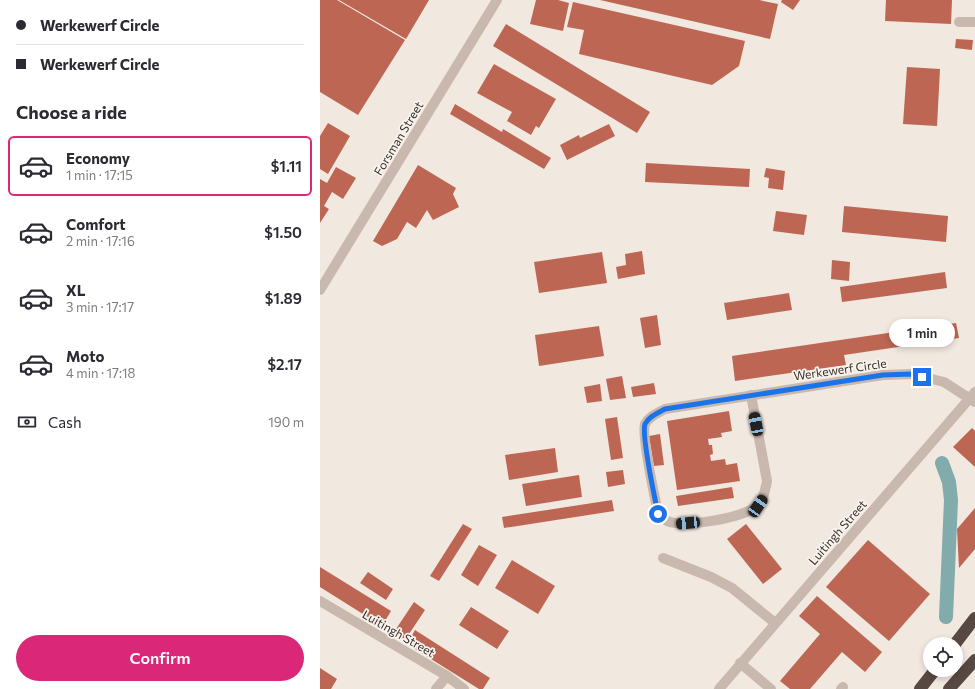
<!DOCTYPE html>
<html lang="en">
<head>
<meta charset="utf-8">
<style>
	body { margin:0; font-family:Commissioner,sans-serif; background:#f2f2f3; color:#2b2b33; height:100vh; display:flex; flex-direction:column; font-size:15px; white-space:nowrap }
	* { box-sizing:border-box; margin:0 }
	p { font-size:13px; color:#7c7c81 }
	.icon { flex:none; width:22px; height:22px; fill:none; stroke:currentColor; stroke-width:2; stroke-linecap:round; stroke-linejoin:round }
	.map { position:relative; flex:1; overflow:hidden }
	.panel { display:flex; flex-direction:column; background:#fff; width:320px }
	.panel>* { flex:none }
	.guide { display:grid; align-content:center; height:88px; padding:0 16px; background:#fff }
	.controls { position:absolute; left:603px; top:637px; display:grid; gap:8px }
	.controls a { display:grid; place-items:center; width:40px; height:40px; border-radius:50%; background:#fff; box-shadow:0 2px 6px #0003; font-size:20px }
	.end { position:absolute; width:18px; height:18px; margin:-9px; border:5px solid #1a73e8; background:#fff; box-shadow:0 0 0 2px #fff }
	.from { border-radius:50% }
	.bubble { position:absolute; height:28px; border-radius:14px; background:#fff; box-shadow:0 2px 6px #0003; font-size:13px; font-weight:600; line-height:28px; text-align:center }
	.car { position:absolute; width:12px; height:24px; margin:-12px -6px; border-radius:5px; box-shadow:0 0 3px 1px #0007; background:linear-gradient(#222 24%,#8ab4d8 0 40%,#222 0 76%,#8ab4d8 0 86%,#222 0) }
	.guide b { display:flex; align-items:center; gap:14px; height:38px; font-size:15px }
	.guide b+b { border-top:1px solid #e1e1e2 }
	.guide i { width:10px; height:10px; background:#2b2b33 }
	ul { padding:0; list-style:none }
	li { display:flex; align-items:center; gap:12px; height:60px; margin:0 8px 6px; padding:0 8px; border:2px solid transparent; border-radius:6px }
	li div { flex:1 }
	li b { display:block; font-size:15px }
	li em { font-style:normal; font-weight:600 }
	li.on { border-color:#db2777 }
	li>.icon { width:36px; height:36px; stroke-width:1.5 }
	h2 { padding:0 16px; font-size:18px; line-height:48px }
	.pay { display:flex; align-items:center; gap:10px; height:44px; padding:0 16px; font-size:15px }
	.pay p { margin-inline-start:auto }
	.button { display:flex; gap:8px; margin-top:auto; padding:8px 16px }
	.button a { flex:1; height:46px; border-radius:24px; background:#db2777; color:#fff; font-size:16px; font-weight:600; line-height:46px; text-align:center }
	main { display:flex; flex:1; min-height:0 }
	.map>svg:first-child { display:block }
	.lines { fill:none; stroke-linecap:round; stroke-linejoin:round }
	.canal { stroke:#81acab; stroke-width:14 }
	.building { fill:#bd6653 }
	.minor { stroke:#c9b8ad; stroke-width:10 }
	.highway { stroke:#584843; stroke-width:12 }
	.route { stroke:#1a73e8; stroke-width:5 }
	.labels { text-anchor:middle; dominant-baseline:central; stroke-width:3.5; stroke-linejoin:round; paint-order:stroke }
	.street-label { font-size:12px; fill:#382e2b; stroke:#f9f3ed }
</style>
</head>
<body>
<main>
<section class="panel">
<div class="guide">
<b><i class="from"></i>Werkewerf Circle</b>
<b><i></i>Werkewerf Circle</b>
</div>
<h2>Choose a ride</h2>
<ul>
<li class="on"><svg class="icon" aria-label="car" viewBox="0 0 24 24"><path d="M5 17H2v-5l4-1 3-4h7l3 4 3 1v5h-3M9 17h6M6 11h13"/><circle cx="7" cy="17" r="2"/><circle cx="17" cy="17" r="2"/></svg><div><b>Economy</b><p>1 min · 17:15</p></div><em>$1.11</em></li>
<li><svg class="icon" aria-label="car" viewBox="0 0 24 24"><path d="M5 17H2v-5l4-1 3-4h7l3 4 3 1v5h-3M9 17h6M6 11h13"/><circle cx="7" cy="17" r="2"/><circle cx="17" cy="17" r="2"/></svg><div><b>Comfort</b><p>2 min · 17:16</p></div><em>$1.50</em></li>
<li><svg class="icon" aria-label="car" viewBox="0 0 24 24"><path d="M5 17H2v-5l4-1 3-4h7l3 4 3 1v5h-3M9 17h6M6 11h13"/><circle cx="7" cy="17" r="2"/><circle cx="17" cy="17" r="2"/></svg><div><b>XL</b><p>3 min · 17:17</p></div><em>$1.89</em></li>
<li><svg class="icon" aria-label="car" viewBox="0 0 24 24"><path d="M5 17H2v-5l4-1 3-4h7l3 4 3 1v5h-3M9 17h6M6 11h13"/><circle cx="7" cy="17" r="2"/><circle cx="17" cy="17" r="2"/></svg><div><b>Moto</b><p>4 min · 17:18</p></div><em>$2.17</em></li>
</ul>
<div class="pay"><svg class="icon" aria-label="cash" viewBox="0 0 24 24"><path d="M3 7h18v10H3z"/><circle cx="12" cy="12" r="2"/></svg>Cash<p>190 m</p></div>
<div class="button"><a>Confirm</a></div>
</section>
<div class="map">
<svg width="655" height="689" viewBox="0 0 655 689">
	<rect width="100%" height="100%" fill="#f1e8e0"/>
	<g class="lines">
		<path class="canal" d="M622,463L629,482L631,500L626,617"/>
	</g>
	<g class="building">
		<path d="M0,0H17L85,40L38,115L0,92Z"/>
		<path d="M19,0H109L86,39Z"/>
		<path d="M216,0H238L249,3L243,31L210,24Z"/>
		<path d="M280,0H439L458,4L450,39Z"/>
		<path d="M462,0H480L473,10L461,2Z"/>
		<path d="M566,0H632L631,24L565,21Z"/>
		<path d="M253,2L425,41L419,66L392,85L259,54L264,30L247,27Z"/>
		<path d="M186,24L330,112L317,133L173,46Z"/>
		<path d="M636,39L653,40L652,50L635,48Z"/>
		<path d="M174,64L236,99L219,128L216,126L211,135L187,121L192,112L157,93Z"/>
		<path d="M587,67L620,69L617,126L583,124Z"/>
		<path d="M135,104L182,132L183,129L231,158L224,169L130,114Z"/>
		<path d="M8,123L30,136L8,174L0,169V136Z"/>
		<path d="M289,124L295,136L247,160L240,145L259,135L260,138Z"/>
		<path d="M326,163L430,169L429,187L325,182Z"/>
		<path d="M98,165L136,188L133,194L139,207L113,220L107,210L96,228L87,222L77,239L62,246L53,241Z"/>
		<path d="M16,167L36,178L23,199L12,192L4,206L9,209L0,223V179L7,183Z"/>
		<path d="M446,168L465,171L463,190L448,188L449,178L444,177Z"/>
		<path d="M524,206L628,216L626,242L522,232Z"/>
		<path d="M456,211L487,215L484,235L453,231Z"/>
		<path d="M322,251L325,274L298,279L296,267L306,265L305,254Z"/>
		<path d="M282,252L287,283L219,293L214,262Z"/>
		<path d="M512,260L530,262L529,281L511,279Z"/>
		<path d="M625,272L627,288L522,302L520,287Z"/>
		<path d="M469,293L472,310L407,320L404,303Z"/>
		<path d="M337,315L341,345L325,348L320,318Z"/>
		<path d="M636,323L639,338L524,355L526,365L415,381L412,356Z"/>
		<path d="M279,326L284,356L219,366L215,335Z"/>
		<path d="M302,376L306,398L290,400L286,379Z"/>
		<path d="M334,383L336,394L313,397L311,387Z"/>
		<path d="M280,384L282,401L267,403L264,387Z"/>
		<path d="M409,411L412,431L401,433L402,437L388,439L389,445H392L393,454L390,455L391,461L405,459L406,465L417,463L420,481L357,490L347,421Z"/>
		<path d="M297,417L303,458L291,460L285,419Z"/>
		<path d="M652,428L655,431V467L633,447Z"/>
		<path d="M340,434L344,465L334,466L329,436Z"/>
		<path d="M235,448L238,472L189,480L185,455Z"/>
		<path d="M303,470L305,484L288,487L286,472Z"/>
		<path d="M259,475L262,497L206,506L202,484Z"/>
		<path d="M412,487L414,498L358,506L356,496Z"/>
		<path d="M292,500L294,511L184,528L182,517Z"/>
		<path d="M655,508V549L639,568L637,529Z"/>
		<path d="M143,524L152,529L119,581L110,576Z"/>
		<path d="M426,524L462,569L443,584L407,539Z"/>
		<path d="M548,540L610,594L569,641L506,587Z"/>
		<path d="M159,545L177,555L158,586L141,575Z"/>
		<path d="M192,560L235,586L218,614L175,588Z"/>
		<path d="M0,567L71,611L62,626L0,587Z"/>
		<path d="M48,572L73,589L66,600L40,583Z"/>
		<path d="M497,596L562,652L545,672L522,652L490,689H470L460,681L500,634L479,616Z"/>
		<path d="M94,602L105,610L85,640L74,632Z"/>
		<path d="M151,607L189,631L177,649L139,625Z"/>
		<path d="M95,630L170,678L163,689H159L87,644Z"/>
		<path d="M0,668L17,679L11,689H0Z"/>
	</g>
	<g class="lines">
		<g class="minor">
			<path d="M639,22H655"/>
			<path d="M0,290L177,0"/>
			<path d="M431,395L447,481C445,490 444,500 437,506C422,518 365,528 347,521C344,520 341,516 338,513C335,498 321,436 325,424C329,416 338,413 345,409L563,375L591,374L624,382L655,402"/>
			<path d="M343,558L391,577L412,588L455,623"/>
			<path d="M0,601L127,676L144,689"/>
			<path d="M420,663L451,689"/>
			<path d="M116,689L127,676"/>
			<path d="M399,689L655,392"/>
			<path d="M521,689L523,687"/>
		</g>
		<g class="highway">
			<path d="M635,644L655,618"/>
			<path d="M600,689L615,670"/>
			<path d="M629,689L655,660"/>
		</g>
	</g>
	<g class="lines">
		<path class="route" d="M338,514C335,498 321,436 325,424C329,416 338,413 345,409L563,375L591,374L602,377"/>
	</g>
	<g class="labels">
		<g class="street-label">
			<text transform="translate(78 138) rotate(-59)">Forsman Street</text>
			<text transform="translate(520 369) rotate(-8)">Werkewerf Circle</text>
			<text transform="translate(517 532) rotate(-49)">Luitingh Street</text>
			<text transform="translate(79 633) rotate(30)">Luitingh Street</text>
		</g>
	</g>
</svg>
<div class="controls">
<a><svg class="icon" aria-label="locate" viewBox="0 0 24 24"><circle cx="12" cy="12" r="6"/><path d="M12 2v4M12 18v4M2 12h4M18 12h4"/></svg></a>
</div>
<i class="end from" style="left:338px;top:514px"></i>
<i class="end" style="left:602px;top:377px"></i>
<div class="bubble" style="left:569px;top:319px;width:66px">1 min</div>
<i class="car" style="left:436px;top:424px;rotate:349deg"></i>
<i class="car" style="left:438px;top:506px;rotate:34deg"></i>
<i class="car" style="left:368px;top:523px;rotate:265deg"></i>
</div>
</main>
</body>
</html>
